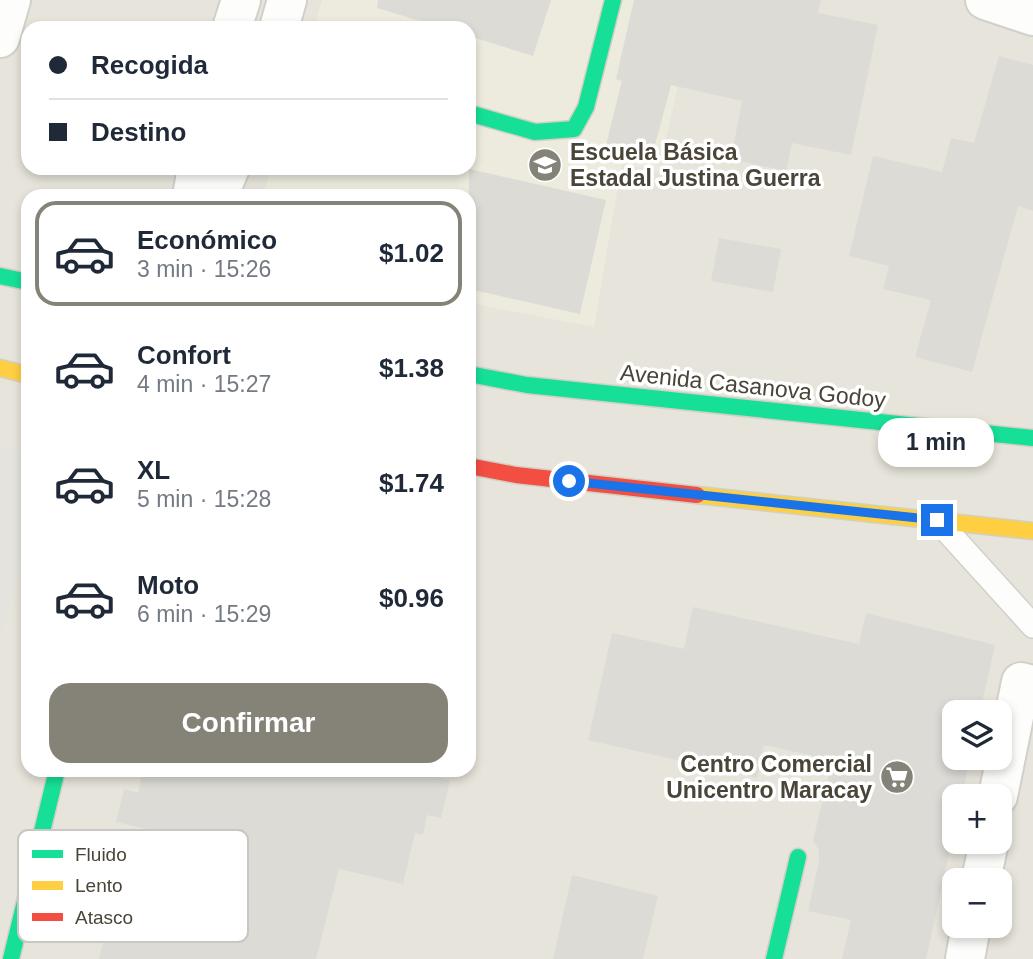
<!DOCTYPE html>
<html lang="es">
<head>
<meta charset="utf-8">
<style>
	body { margin:0; font-family:Helvetica,sans-serif; background:#f2f2f3; color:#1f2937; height:100vh; display:flex; flex-direction:column; font-size:26px; white-space:nowrap }
	* { box-sizing:border-box; margin:0 }
	p { font-size:23px; color:#747a83 }
	.icon { flex:none; width:38px; height:38px; fill:none; stroke:currentColor; stroke-width:2; stroke-linecap:round; stroke-linejoin:round }
	.map { position:relative; flex:1; overflow:hidden }
	.panel { position:absolute; left:21px; top:189px; width:455px; height:588px; display:flex; flex-direction:column; background:#fff; border-radius:21px; box-shadow:0 4px 10px #0003 }
	.panel>* { flex:none }
	.guide { position:absolute; left:21px; top:21px; width:455px; height:154px; border-radius:21px; box-shadow:0 4px 10px #0003; display:grid; align-content:center; height:154px; padding:0 28px; background:#fff }
	.tools { position:absolute; left:942px; top:700px; display:grid; gap:14px }
	.tools a { display:grid; place-items:center; width:70px; height:70px; border-radius:14px; background:#fff; box-shadow:0 4px 10px #0003; font-size:35px }
	.end { position:absolute; width:32px; height:32px; margin:-16px; border:9px solid #1a73e8; background:#fff; box-shadow:0 0 0 4px #fff }
	.from { border-radius:50% }
	.bubble { position:absolute; height:49px; border-radius:21px; background:#fff; box-shadow:0 4px 10px #0003; font-size:23px; font-weight:600; line-height:49px; text-align:center }
	.guide b { display:flex; align-items:center; gap:24px; height:66px; font-size:26px }
	.guide b+b { border-top:2px solid #e0e1e3 }
	.guide i { width:18px; height:18px; background:#1f2937 }
	ul { padding:12px 0 0; list-style:none }
	li { display:flex; align-items:center; gap:21px; height:105px; margin:0 14px 10px; padding:0 14px; border:4px solid transparent; border-radius:21px }
	li div { flex:1 }
	li b { display:block; font-size:26px }
	li em { font-style:normal; font-weight:600 }
	li.current { border-color:#858277 }
	li>.icon { width:63px; height:63px; stroke-width:1.5 }
	.cta { display:flex; gap:14px; margin-top:auto; padding:14px 28px }
	.cta a { flex:1; height:80px; border-radius:21px; background:#858277; color:#fff; font-size:28px; font-weight:600; line-height:80px; text-align:center }
	.map>svg:first-child { display:block }
	.residential { fill:#e7e4db; fill-rule:evenodd }
	.education { fill:#edebdd }
	.parking { fill:#e5e3de }
	.building { fill:#dddbd5 }
	.lines { fill:none; stroke-linecap:round; stroke-linejoin:round }
	.lane-casing { stroke:#d1d0cb; stroke-width:26 }
	.street-casing { stroke:#d1d0cb; stroke-width:42 }
	.fast-casing { stroke:#d2d0c4; stroke-width:19 }
	.slow-casing { stroke:#d2d0c4; stroke-width:19 }
	.jam-casing { stroke:#d2d0c4; stroke-width:19 }
	.lane { stroke:#fdfdfc; stroke-width:23 }
	.street { stroke:#fdfdfc; stroke-width:38 }
	.fast { stroke:#16e098; stroke-width:16 }
	.slow { stroke:#ffcf43; stroke-width:16 }
	.jam { stroke:#f24e42; stroke-width:16 }
	.route { stroke:#1a73e8; stroke-width:9 }
	.labels { text-anchor:middle; dominant-baseline:central; stroke-width:7; stroke-linejoin:round; paint-order:stroke }
	.poi-label { font-size:23px; font-weight:bold; fill:#4a4538; stroke:#fff; text-anchor:start }
	.street-label { font-size:23px; fill:#4a4538; stroke:#fff }
	.key { fill:#fff; stroke:#c9c7c3; stroke-width:2 }
	.key-label { font-size:19px; fill:#4a4538 }
</style>
</head>
<body>
<div class="map">
<svg width="1033" height="959" viewBox="0 0 1033 959">
	<rect width="100%" height="100%" fill="#f3f2ed"/>
	<path class="residential" d="M0,0H1033V959H0ZM28,28H469V168H28ZM28,196H469V770H28ZM954,712H999V758H954ZM954,796H999V842H954ZM954,880H999V926H954Z"/>
	<path class="education" d="M322,0H698L658,172L622,163L594,327L469,303V196H263L271,168H469V28H314Z"/>
	<path class="parking" d="M0,446L28,453V530L0,642Z"/>
	<g class="building">
		<path d="M378,0H551L533,56L469,36V28H443L377,8Z"/>
		<path d="M634,0H821L818,13L878,25L851,155L792,143L786,171L731,159L742,101L671,85L652,156L606,145L622,81L616,79Z"/>
		<path d="M999,56L1033,65V211L1018,206L972,372L915,357L931,300L883,289L889,266L849,256L873,156L942,172L951,138L974,143Z"/>
		<path d="M469,169L606,200L580,314L469,289Z"/>
		<path d="M719,238L781,249L773,292L711,281Z"/>
		<path d="M693,607L859,644L866,613L995,645L980,712H954V758H970L962,796H954V832L926,959H842L851,920L808,911L819,861V850L813,841L832,760L764,745L757,778L588,740L612,633L684,649Z"/>
		<path d="M143,770H433L432,776L450,780L441,818L427,815L423,835L415,833L403,884L339,869L316,959H99L117,886L185,902L199,841L116,822L124,789L138,793Z"/>
		<path d="M572,875L658,896L643,959H553Z"/>
	</g>
	<g class="lines">
		<g class="lane-casing">
			<path id="lane" d="M937,520L1033,626"/>
		</g>
		<g class="street-casing">
			<g id="street">
				<path d="M985,0L1033,16"/>
				<path d="M232,28L241,0"/>
				<path d="M279,28L287,0"/>
				<path d="M0,38L11,0"/>
				<path d="M192,196L197,168"/>
				<path d="M218,196L230,168"/>
				<path d="M998,796L1021,682L1033,685"/>
				<path d="M981,880L989,842"/>
				<path d="M965,959L971,926"/>
			</g>
		</g>
		<g class="fast-casing">
			<g id="fast">
				<path d="M469,113L535,132L574,129L586,107L613,0"/>
				<path d="M0,276L28,282"/>
				<path d="M469,374L527,385L1033,438"/>
				<path d="M11,959L57,770"/>
				<path d="M774,959L798,857"/>
			</g>
		</g>
		<g class="slow-casing">
			<g id="slow">
				<path d="M0,368L28,375"/>
				<path d="M697,495L1033,531"/>
			</g>
		</g>
		<g class="jam-casing">
			<path id="jam" d="M469,466L516,475L697,495"/>
		</g>
		<use href="#lane" class="lane"/>
		<use href="#street" class="street"/>
		<use href="#fast" class="fast"/>
		<use href="#slow" class="slow"/>
		<use href="#jam" class="jam"/>
	</g>
	<g class="lines">
		<path class="route" d="M569,481L937,520"/>
	</g>
	<defs>
		<g id="school-disc" transform="scale(1.75)"><circle r="9.5" fill="#858277" stroke="#fff"/><path d="M0-5L7-2L0 1L-7-2ZM-4 1L0 2.5L4 1V4Q0 6-4 4Z" fill="#fff"/></g>
		<g id="supermarket-disc" transform="scale(1.75)"><circle r="9.5" fill="#858277" stroke="#fff"/><path d="M-6-5.5h2.5l.6 2H6L4.5 2H-2.5L-4.4-4H-6ZM-1.5 3.2a1.3 1.3 0 1 0 .1 0ZM3 3.2a1.3 1.3 0 1 0 .1 0Z" fill="#fff"/></g>
	</defs>
	<g fill-rule="evenodd">
		<use href="#school-disc" x="545" y="165"/>
		<use href="#supermarket-disc" x="897" y="777"/>
	</g>
	<g class="labels">
		<g class="poi-label">
			<text x="570" y="152">Escuela Básica<tspan x="570" dy="26">Estadal Justina Guerra</tspan></text>
			<text x="872" y="764" text-anchor="end">Centro Comercial<tspan x="872" dy="26">Unicentro Maracay</tspan></text>
		</g>
		<g class="street-label">
			<text transform="translate(753 386) rotate(6)">Avenida Casanova Godoy</text>
		</g>
	</g>
	<rect x="18" y="830" width="230" height="112" rx="10" class="key"/>
	<rect x="32" y="850" width="31" height="8" fill="#16e098"/>
	<rect x="32" y="881" width="31" height="9" fill="#ffcf43"/>
	<rect x="32" y="913" width="31" height="8" fill="#f24e42"/>
	<g class="key-label">
		<text x="75" y="861">Fluido</text>
		<text x="75" y="892">Lento</text>
		<text x="75" y="924">Atasco</text>
	</g>
</svg>
<div class="tools">
<a><svg class="icon" aria-label="layers" viewBox="0 0 24 24"><path d="M12 4l9 5-9 5-9-5zM3 14l9 5 9-5"/></svg></a>
<a>+</a>
<a>−</a>
</div>
<i class="end from" style="left:569px;top:481px"></i>
<i class="end" style="left:937px;top:520px"></i>
<div class="bubble" style="left:878px;top:418px;width:116px">1 min</div>
<div class="guide">
<b><i class="from"></i>Recogida</b>
<b><i></i>Destino</b>
</div>
<section class="panel">
<ul>
<li class="current"><svg class="icon" aria-label="car" viewBox="0 0 24 24"><path d="M5 17H2v-5l4-1 3-4h7l3 4 3 1v5h-3M9 17h6M6 11h13"/><circle cx="7" cy="17" r="2"/><circle cx="17" cy="17" r="2"/></svg><div><b>Económico</b><p>3 min · 15:26</p></div><em>$1.02</em></li>
<li><svg class="icon" aria-label="car" viewBox="0 0 24 24"><path d="M5 17H2v-5l4-1 3-4h7l3 4 3 1v5h-3M9 17h6M6 11h13"/><circle cx="7" cy="17" r="2"/><circle cx="17" cy="17" r="2"/></svg><div><b>Confort</b><p>4 min · 15:27</p></div><em>$1.38</em></li>
<li><svg class="icon" aria-label="car" viewBox="0 0 24 24"><path d="M5 17H2v-5l4-1 3-4h7l3 4 3 1v5h-3M9 17h6M6 11h13"/><circle cx="7" cy="17" r="2"/><circle cx="17" cy="17" r="2"/></svg><div><b>XL</b><p>5 min · 15:28</p></div><em>$1.74</em></li>
<li><svg class="icon" aria-label="car" viewBox="0 0 24 24"><path d="M5 17H2v-5l4-1 3-4h7l3 4 3 1v5h-3M9 17h6M6 11h13"/><circle cx="7" cy="17" r="2"/><circle cx="17" cy="17" r="2"/></svg><div><b>Moto</b><p>6 min · 15:29</p></div><em>$0.96</em></li>
</ul>
<div class="cta"><a>Confirmar</a></div>
</section>
</div>
</body>
</html>
